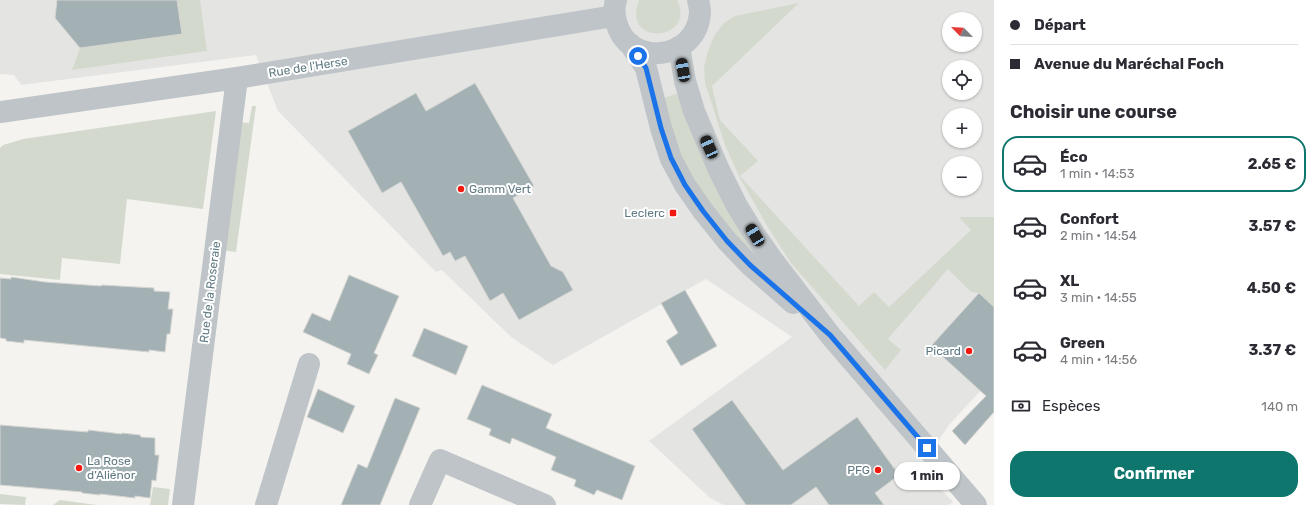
<!DOCTYPE html>
<html lang="fr">
<head>
<meta charset="utf-8">
<style>
	body { margin:0; font-family:Rubik,sans-serif; background:#f7f7f7; color:#2b2b33; height:100vh; display:flex; flex-direction:column; font-size:15px; white-space:nowrap }
	* { box-sizing:border-box; margin:0 }
	p { font-size:13px; color:#7c7c81 }
	.icon { flex:none; width:22px; height:22px; fill:none; stroke:currentColor; stroke-width:2; stroke-linecap:round; stroke-linejoin:round }
	.map { position:relative; flex:1; overflow:hidden }
	.drawer { display:flex; flex-direction:column; background:#fff; width:320px }
	.drawer>* { flex:none }
	.top-card { display:grid; align-content:center; height:88px; padding:0 16px; background:#fff }
	.needle { width:26px; rotate:294deg }
	.tools { position:absolute; left:942px; top:12px; display:grid; gap:8px }
	.tools a { display:grid; place-items:center; width:40px; height:40px; border-radius:50%; background:#fff; box-shadow:0 1px 3px #0004; font-size:20px }
	.end { position:absolute; width:18px; height:18px; margin:-9px; border:5px solid #1a73e8; background:#fff; box-shadow:0 0 0 2px #fff }
	.from { border-radius:50% }
	.bubble { position:absolute; height:28px; border-radius:14px; background:#fff; box-shadow:0 1px 3px #0004; font-size:13px; font-weight:700; line-height:28px; text-align:center }
	.car { position:absolute; width:12px; height:24px; margin:-12px -6px; border-radius:5px; box-shadow:0 0 3px 1px #0007; background:linear-gradient(#222 24%,#8ab4d8 0 40%,#222 0 76%,#8ab4d8 0 86%,#222 0) }
	.top-card b { display:flex; align-items:center; gap:14px; height:38px; font-size:15px }
	.top-card b+b { border-top:1px solid #e1e1e2 }
	.top-card i { width:10px; height:10px; background:#2b2b33 }
	ul { padding:0; list-style:none }
	li { display:flex; align-items:center; gap:12px; height:56px; margin:0 8px 6px; padding:0 8px; border:2px solid transparent; border-radius:16px }
	li div { flex:1 }
	li b { display:block; font-size:15px }
	li em { font-style:normal; font-weight:700 }
	li.active { border-color:#0f766e }
	li>.icon { width:36px; height:36px; stroke-width:1.5 }
	h2 { padding:0 16px; font-size:18px; line-height:48px }
	.pay { display:flex; align-items:center; gap:10px; height:44px; padding:0 16px; font-size:15px }
	.pay p { margin-inline-start:auto }
	.cta { display:flex; gap:8px; margin-top:auto; padding:8px 16px }
	.cta a { flex:1; height:46px; border-radius:16px; background:#0f766e; color:#fff; font-size:16px; font-weight:700; line-height:46px; text-align:center }
	main { display:flex; flex:1; min-height:0 }
	.map>svg:first-child { display:block }
	.built { fill:#e4e5e3; fill-rule:evenodd }
	.green { fill:#d4d9ce }
	.building { fill:#a4b1b4; stroke:#d5d5d2 }
	.lines { fill:none; stroke-linecap:round; stroke-linejoin:round }
	.minor { stroke:#bec4c7; stroke-width:22 }
	.tertiary { stroke:#bec4c7; stroke-width:22 }
	.route { stroke:#1a73e8; stroke-width:5 }
	.poi-dot { fill:#f31910; stroke:#fff; stroke-width:1.5 }
	.labels { text-anchor:middle; dominant-baseline:central; stroke-width:4; stroke-linejoin:round; paint-order:stroke }
	.street-label { font-size:12px; fill:#607a83; stroke:#fff }
	.poi-label { font-size:12px; fill:#607a83; stroke:#fff; text-anchor:end }
</style>
</head>
<body>
<main>
<div class="map">
<svg width="994" height="505" viewBox="0 0 994 505">
	<rect width="100%" height="100%" fill="#f4f3ef"/>
	<path class="built" d="M0,0H994V376L949,425L920,467L953,502L948,505H724L710,498L649,441L792,337L706,279L553,365L511,337L442,270L436,272L278,111L256,55L21,85L14,75L0,74ZM949,19H975V45H949ZM949,67H975V93H949ZM949,115H975V141H949ZM949,163H975V189H949Z"/>
	<g class="green">
		<path d="M177,0H200L207,51L72,70L80,48L182,34Z"/>
		<path d="M639,0H677C698,41 620,48 639,0Z"/>
		<path d="M799,3L712,86L720,120L758,161L740,176L859,306L874,292L889,307L971,230L959,217H994V307L979,293L971,292L948,269L888,339L901,350L885,370L791,263L769,229L739,176L725,145L705,83L704,67L708,51L714,36L724,23L735,16Z"/>
		<path d="M679,93L757,255L753,256C729,229 705,202 686,171C674,149 670,122 664,98Z"/>
		<path d="M252,106H256L236,252L221,250L239,122L249,123Z"/>
		<path d="M216,111L203,209L127,199L120,264L62,258L60,280L0,274V148L3,145L23,139Z"/>
		<path d="M153,487L170,489L168,505H150Z"/>
		<path d="M0,494L26,497L25,505L0,504Z"/>
		<path d="M60,500L97,505H53Z"/>
	</g>
	<g class="building">
		<path d="M57,0H177L182,34L80,48L55,18Z"/>
		<path d="M475,83L534,186L513,198L551,266L563,272L573,290L519,320L503,293L490,301L465,256L455,261L450,252L443,256L401,182L382,193L348,131L416,93L426,111Z"/>
		<path d="M349,275L399,296L374,353L378,355L369,374L347,364L351,354L303,332L312,313L330,321Z"/>
		<path d="M11,277L45,282L101,286L102,285L154,288V291L170,292L168,309H173L170,334H167L165,352L149,350V352L24,340V343L6,341V339L0,338V278L11,279Z"/>
		<path d="M685,290L717,346L681,366L666,341L678,333L661,303Z"/>
		<path d="M979,293L994,307V412L965,445L952,431L986,396L931,346Z"/>
		<path d="M424,328L468,346L456,375L412,356Z"/>
		<path d="M482,385L552,414L546,428L635,466L622,500L597,490L594,495L574,486L576,480L551,470L556,457L512,438L510,444L489,435L491,429L467,419Z"/>
		<path d="M318,389L355,406L343,433L307,417Z"/>
		<path d="M395,398L420,408L380,505H341L358,464L367,468Z"/>
		<path d="M732,400L783,470L857,417L899,475L875,493L884,505H829L816,487L791,505H746L692,429Z"/>
		<path d="M0,425L88,432V430L122,434V433L140,435L141,437L155,438V455H159L156,481L152,480L150,498L135,496V498L100,494V495L82,493V492L0,485Z"/>
	</g>
	<g class="lines">
		<g class="minor">
			<path d="M0,112L237,78L614,16"/>
			<path d="M183,505L237,78"/>
			<path d="M266,505L309,364"/>
			<path d="M420,505L440,460L545,505"/>
		</g>
		<g class="tertiary">
			<path d="M616,0C614,7 614,14 616,21C627,69 698,61 700,12C700,8 699,4 698,0"/>
			<path d="M630,44L646,68L661,128L671,159L685,185L703,211L727,241L750,265L793,303"/>
			<path d="M679,47L685,81L694,111L718,168L737,206L755,235L774,262L830,335L976,505"/>
		</g>
	</g>
	<g class="lines">
		<path class="route" d="M638,56L646,68L661,128L671,158L685,185L703,211L727,241L750,265L830,335L927,448"/>
	</g>
	<g class="poi-dot">
		<circle cx="461" cy="189" r="4"/>
		<rect x="669" y="209" width="8" height="8" rx="2"/>
		<circle cx="969" cy="351" r="4"/>
		<circle cx="79" cy="468" r="4"/>
		<circle cx="878" cy="470" r="4"/>
	</g>
	<g class="labels">
		<g class="street-label">
			<text transform="translate(308 67) rotate(-9)">Rue de l'Herse</text>
			<text transform="translate(210 292) rotate(-83)">Rue de la Roseraie</text>
		</g>
		<g class="poi-label">
			<text x="469" y="189" text-anchor="start">Gamm Vert</text>
			<text x="665" y="213">Leclerc</text>
			<text x="961" y="351">Picard</text>
			<text x="87" y="461" text-anchor="start">La Rose<tspan x="87" dy="14">d'Aliénor</tspan></text>
			<text x="870" y="470">PFG</text>
		</g>
	</g>
</svg>
<div class="tools">
<a><svg class="needle" viewBox="-14 -14 28 28"><path d="M0-13l5 13h-10z" fill="#e53935"/><path d="M0 13l5-13h-10z" fill="#7c7c81"/></svg></a>
<a><svg class="icon" aria-label="locate" viewBox="0 0 24 24"><circle cx="12" cy="12" r="6"/><path d="M12 2v4M12 18v4M2 12h4M18 12h4"/></svg></a>
<a>+</a>
<a>−</a>
</div>
<i class="end from" style="left:638px;top:56px"></i>
<i class="end" style="left:927px;top:448px"></i>
<div class="bubble" style="left:894px;top:462px;width:66px">1 min</div>
<i class="car" style="left:683px;top:70px;rotate:350deg"></i>
<i class="car" style="left:709px;top:147px;rotate:336deg"></i>
<i class="car" style="left:755px;top:235px;rotate:329deg"></i>
</div>
<section class="drawer">
<div class="top-card">
<b><i class="from"></i>Départ</b>
<b><i></i>Avenue du Maréchal Foch</b>
</div>
<h2>Choisir une course</h2>
<ul>
<li class="active"><svg class="icon" aria-label="car" viewBox="0 0 24 24"><path d="M5 17H2v-5l4-1 3-4h7l3 4 3 1v5h-3M9 17h6M6 11h13"/><circle cx="7" cy="17" r="2"/><circle cx="17" cy="17" r="2"/></svg><div><b>Éco</b><p>1 min · 14:53</p></div><em>2.65 €</em></li>
<li><svg class="icon" aria-label="car" viewBox="0 0 24 24"><path d="M5 17H2v-5l4-1 3-4h7l3 4 3 1v5h-3M9 17h6M6 11h13"/><circle cx="7" cy="17" r="2"/><circle cx="17" cy="17" r="2"/></svg><div><b>Confort</b><p>2 min · 14:54</p></div><em>3.57 €</em></li>
<li><svg class="icon" aria-label="car" viewBox="0 0 24 24"><path d="M5 17H2v-5l4-1 3-4h7l3 4 3 1v5h-3M9 17h6M6 11h13"/><circle cx="7" cy="17" r="2"/><circle cx="17" cy="17" r="2"/></svg><div><b>XL</b><p>3 min · 14:55</p></div><em>4.50 €</em></li>
<li><svg class="icon" aria-label="car" viewBox="0 0 24 24"><path d="M5 17H2v-5l4-1 3-4h7l3 4 3 1v5h-3M9 17h6M6 11h13"/><circle cx="7" cy="17" r="2"/><circle cx="17" cy="17" r="2"/></svg><div><b>Green</b><p>4 min · 14:56</p></div><em>3.37 €</em></li>
</ul>
<div class="pay"><svg class="icon" aria-label="cash" viewBox="0 0 24 24"><path d="M3 7h18v10H3z"/><circle cx="12" cy="12" r="2"/></svg>Espèces<p>140 m</p></div>
<div class="cta"><a>Confirmer</a></div>
</section>
</main>
</body>
</html>
